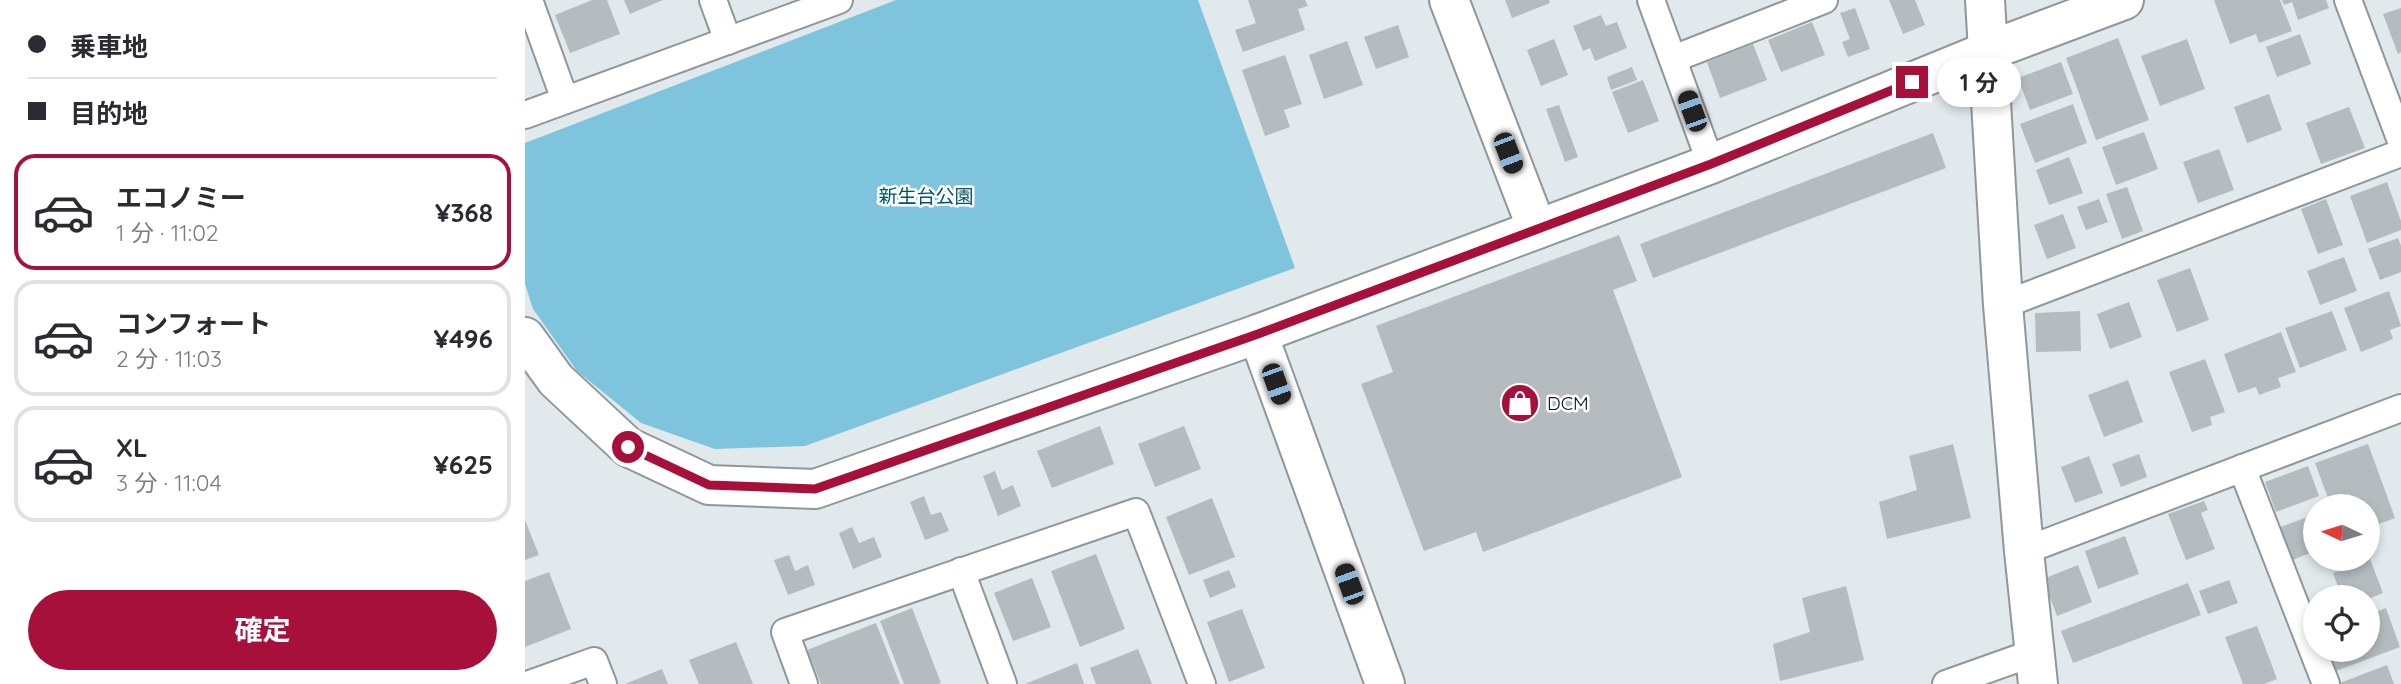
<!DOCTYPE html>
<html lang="ja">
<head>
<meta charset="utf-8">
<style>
	body { margin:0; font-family:Quicksand,"Noto Sans JP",sans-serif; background:#f7f7f7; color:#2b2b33; height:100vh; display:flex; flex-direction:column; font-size:26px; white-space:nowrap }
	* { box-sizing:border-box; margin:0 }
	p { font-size:23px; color:#7c7c81 }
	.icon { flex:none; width:38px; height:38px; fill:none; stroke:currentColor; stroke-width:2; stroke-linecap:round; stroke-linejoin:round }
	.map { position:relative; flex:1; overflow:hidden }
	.sheet { display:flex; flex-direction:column; background:#fff; width:525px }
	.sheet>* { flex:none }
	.guide { display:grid; align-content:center; height:154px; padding:0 28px; background:#fff }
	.needle { width:46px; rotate:274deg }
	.buttons { position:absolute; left:1778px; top:494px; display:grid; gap:14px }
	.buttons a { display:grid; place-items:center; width:77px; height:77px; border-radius:50%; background:#fff; box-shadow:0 4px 10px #0003; font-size:35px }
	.end { position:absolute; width:32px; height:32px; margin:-16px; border:9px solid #a8103c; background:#fff; box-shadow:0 0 0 4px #fff }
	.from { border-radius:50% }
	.bubble { position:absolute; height:49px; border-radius:24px; background:#fff; box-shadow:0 4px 10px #0003; font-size:23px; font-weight:700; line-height:49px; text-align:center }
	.car { position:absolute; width:21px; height:42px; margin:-21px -10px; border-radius:9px; box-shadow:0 0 5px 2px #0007; background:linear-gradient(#222 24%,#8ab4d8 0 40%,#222 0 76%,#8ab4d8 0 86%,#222 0) }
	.guide b { display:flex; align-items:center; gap:24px; height:66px; font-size:26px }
	.guide b+b { border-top:2px solid #e1e1e2 }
	.guide i { width:18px; height:18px; background:#2b2b33 }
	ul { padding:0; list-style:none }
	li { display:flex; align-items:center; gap:21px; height:116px; margin:0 14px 10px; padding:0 14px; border:4px solid #e1e1e2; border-radius:21px }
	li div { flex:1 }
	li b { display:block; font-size:26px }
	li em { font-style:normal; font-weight:700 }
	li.on { border-color:#a8103c }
	li>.icon { width:63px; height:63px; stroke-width:1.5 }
	.primary-button { display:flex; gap:14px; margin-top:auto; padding:14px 28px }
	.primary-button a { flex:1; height:80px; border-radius:42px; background:#a8103c; color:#fff; font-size:28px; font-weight:700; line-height:80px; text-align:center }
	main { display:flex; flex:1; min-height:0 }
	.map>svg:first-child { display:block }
	.green { fill:#7fc4dd }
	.building { fill:#b5bcbf }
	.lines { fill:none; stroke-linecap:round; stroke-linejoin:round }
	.street-casing { stroke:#90979a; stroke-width:30 }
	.secondary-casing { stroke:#90979a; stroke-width:42 }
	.street { stroke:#fff; stroke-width:26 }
	.secondary { stroke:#fff; stroke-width:38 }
	.route { stroke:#a8103c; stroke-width:9 }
	.labels { text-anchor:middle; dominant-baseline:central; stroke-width:5; stroke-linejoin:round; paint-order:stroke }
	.park-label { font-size:19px; fill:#015368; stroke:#fff }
	.poi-label { font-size:19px; fill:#121416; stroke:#fff; text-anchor:start }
</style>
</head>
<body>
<main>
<section class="sheet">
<div class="guide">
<b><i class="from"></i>乗車地</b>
<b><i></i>目的地</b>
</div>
<ul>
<li class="on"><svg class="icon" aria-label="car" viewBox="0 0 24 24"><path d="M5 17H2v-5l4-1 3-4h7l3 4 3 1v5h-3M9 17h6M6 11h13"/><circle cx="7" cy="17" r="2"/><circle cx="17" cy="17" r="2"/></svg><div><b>エコノミー</b><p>1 分 · 11:02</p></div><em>¥368</em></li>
<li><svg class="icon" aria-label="car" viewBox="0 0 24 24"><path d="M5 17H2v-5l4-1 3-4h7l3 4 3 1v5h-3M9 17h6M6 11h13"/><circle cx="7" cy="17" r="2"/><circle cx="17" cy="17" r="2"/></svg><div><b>コンフォート</b><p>2 分 · 11:03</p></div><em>¥496</em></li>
<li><svg class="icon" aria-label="car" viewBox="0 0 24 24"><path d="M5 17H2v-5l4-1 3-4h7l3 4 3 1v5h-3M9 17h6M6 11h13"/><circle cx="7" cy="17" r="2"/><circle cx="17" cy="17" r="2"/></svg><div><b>XL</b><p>3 分 · 11:04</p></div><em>¥625</em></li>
</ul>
<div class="primary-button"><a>確定</a></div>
</section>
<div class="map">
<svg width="1876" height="684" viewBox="0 0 1876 684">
	<rect width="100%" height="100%" fill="#e1e9ec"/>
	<path class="green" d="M371,0H673L770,268L280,446L190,449L116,423L52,371L8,309L0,284V143Z"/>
	<g class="building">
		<path d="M67,0H82L95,34L45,53L30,15Z"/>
		<path d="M99,0H138L105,14Z"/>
		<path d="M723,0H780L783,6L773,9L780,30L718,52L710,30L731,23Z"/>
		<path d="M980,0H1024L1025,3L987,18Z"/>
		<path d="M1364,0H1390L1400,25L1378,34Z"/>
		<path d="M1689,0H1755L1767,31L1734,43L1731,34L1705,44Z"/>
		<path d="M1757,0H1801L1804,8L1773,20L1767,2L1759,5Z"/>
		<path d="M1330,8L1345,49L1323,57L1317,42L1325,39L1315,13Z"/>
		<path d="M1876,8V52L1873,54L1858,14Z"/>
		<path d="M1076,15L1081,26L1092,22L1102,48L1070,61L1065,48L1058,51L1048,26Z"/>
		<path d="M1287,22L1300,55L1256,72L1243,40Z"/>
		<path d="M873,25L884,57L851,69L839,37Z"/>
		<path d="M1775,34L1786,64L1752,77L1741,47Z"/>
		<path d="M1593,38L1624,120L1571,140L1541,58Z"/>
		<path d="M1029,39L1043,75L1016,86L1002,50Z"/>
		<path d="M1662,39L1680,89L1635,106L1616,56Z"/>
		<path d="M822,41L838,85L799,99L784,55Z"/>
		<path d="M1228,44L1242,80L1195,98L1182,62Z"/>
		<path d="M760,55L777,104L759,110L765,127L740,136L717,70Z"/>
		<path d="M1536,62L1548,94L1505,110L1493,78Z"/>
		<path d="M1107,67L1112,80L1086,90L1082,77Z"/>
		<path d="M1118,80L1134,121L1103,133L1087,92Z"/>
		<path d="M1744,94L1757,130L1722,143L1709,107Z"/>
		<path d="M1548,104L1562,143L1510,163L1495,124Z"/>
		<path d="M1034,105L1053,157L1040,162L1021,109Z"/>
		<path d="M1824,107L1840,148L1796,164L1781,123Z"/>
		<path d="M1619,132L1633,169L1591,185L1577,147Z"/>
		<path d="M1408,133L1421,168L1128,278L1115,244Z"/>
		<path d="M1694,149L1709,190L1673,203L1658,162Z"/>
		<path d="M1544,157L1558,193L1524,205L1511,170Z"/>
		<path d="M1862,182L1876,221V230L1842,243L1825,196Z"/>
		<path d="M1602,187L1618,231L1597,239L1581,194Z"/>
		<path d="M1574,199L1583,222L1561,230L1552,207Z"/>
		<path d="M1801,199L1818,245L1793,254L1776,209Z"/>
		<path d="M1538,214L1551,248L1522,259L1509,225Z"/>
		<path d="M1094,235L1112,281L1088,290L1157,477L958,552L951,532L899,551L836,384L868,372L851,326Z"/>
		<path d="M1873,238L1876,246V272L1855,280L1843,249Z"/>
		<path d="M1819,257L1832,291L1795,305L1782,271Z"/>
		<path d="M1665,268L1684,320L1652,332L1632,280Z"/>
		<path d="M1864,291L1876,326L1865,330L1868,339L1836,352L1819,308Z"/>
		<path d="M1604,302L1617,337L1585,349L1572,314Z"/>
		<path d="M1555,311L1556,351L1511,352L1510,313Z"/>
		<path d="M1807,311L1822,350L1775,368L1760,328Z"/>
		<path d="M1756,332L1771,372L1753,378L1756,387L1734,395L1731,387L1713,393L1699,354Z"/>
		<path d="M1680,359L1700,412L1685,417L1687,425L1667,432L1644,372Z"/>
		<path d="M1603,380L1618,422L1579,437L1563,395Z"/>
		<path d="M575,426L589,464L527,488L512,451Z"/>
		<path d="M659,426L676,469L630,487L613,444Z"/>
		<path d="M1428,444L1446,518L1362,539L1354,502L1392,490L1384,456Z"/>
		<path d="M1843,444L1870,518L1843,528V506H1806L1790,463Z"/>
		<path d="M1614,454L1622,477L1596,487L1587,464Z"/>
		<path d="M1564,456L1578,493L1550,503L1536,467Z"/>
		<path d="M1783,466L1794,496L1751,512L1740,482Z"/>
		<path d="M470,471L477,490L488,485L496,506L473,516L458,476Z"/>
		<path d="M399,496L406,515L416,512L424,531L400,540L385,502Z"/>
		<path d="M687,498L710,557L664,575L641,517Z"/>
		<path d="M1679,501L1683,510L1676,513L1690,549L1661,560L1643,514Z"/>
		<path d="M1790,514V551L1765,561L1753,528Z"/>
		<path d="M0,520L14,555L0,560Z"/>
		<path d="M327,527L334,543L349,537L357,557L328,569L314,533Z"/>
		<path d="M1600,536L1614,574L1573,589L1560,551Z"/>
		<path d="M571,554L600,629L555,647L526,571Z"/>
		<path d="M264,555L270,571L283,565L290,585L263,595L249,560Z"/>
		<path d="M1845,559L1858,593L1843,599V597H1817L1808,573Z"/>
		<path d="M1553,565L1567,602L1532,616L1518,579Z"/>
		<path d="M704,570L711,587L685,598L678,580Z"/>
		<path d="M24,572L46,629L0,647V581Z"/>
		<path d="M507,578L526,627L488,641L469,593Z"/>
		<path d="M1704,580L1713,603L1683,614L1674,591Z"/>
		<path d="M1663,583L1676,615L1548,663L1536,631Z"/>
		<path d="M1321,586L1339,660L1255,681L1248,644L1285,632L1277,598Z"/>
		<path d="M387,608L416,683L413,684H379L355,621Z"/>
		<path d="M1861,608L1875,647L1811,671L1803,649H1843V615Z"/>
		<path d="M717,609L740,668L704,682L682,622Z"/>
		<path d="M351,623L375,684H296L282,650Z"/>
		<path d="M1732,626L1752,679L1739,684H1718L1700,637Z"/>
		<path d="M211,642L228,684H174L164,660Z"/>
		<path d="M613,649L627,684H571L565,668Z"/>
		<path d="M552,663L559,684H500Z"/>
		<path d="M1862,665L1869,684H1812Z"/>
		<path d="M137,669L143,684H100Z"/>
	</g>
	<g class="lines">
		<g class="street-casing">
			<g id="street">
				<path d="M4,0L40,100"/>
				<path d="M188,0L203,41"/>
				<path d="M1126,0L1186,164"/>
				<path d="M1823,0L1876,141"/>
				<path d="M1148,59L1299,0"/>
				<path d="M0,115L314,0"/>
				<path d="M1478,305L1876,153"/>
				<path d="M1717,468L1801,684"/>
				<path d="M1499,551L1876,408"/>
				<path d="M436,571L478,684"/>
				<path d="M5,684L69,661L78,684"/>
				<path d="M279,684L260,632L611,512L677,684"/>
				<path d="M1421,684L1508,653"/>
			</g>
		</g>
		<g class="secondary-casing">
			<g id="secondary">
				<path d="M924,0L1012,229"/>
				<path d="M1460,0L1478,305L1499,551L1513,684"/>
				<path d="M733,334L860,684"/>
				<path d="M0,337L31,380L103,447L184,485L290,489L733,334L1186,164L1463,51L1599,0"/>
			</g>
		</g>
		<use href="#street" class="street"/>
		<use href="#secondary" class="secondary"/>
	</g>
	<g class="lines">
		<path class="route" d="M103,447L184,485L290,489L733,334L1186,164L1387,82"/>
	</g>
	<defs>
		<g id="shop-disc" transform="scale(2.0125)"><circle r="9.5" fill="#a8103c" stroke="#fff"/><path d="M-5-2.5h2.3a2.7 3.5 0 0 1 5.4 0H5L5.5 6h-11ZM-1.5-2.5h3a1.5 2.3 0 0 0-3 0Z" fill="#fff"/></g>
	</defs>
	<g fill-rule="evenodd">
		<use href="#shop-disc" x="995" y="403"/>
	</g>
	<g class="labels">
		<g class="park-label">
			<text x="401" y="196">新生台公園</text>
		</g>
		<g class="poi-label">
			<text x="1022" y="403">DCM</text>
		</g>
	</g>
</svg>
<div class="buttons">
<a><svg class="needle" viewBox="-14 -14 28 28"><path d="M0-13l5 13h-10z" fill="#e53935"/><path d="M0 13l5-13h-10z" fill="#7c7c81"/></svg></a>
<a><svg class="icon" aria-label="locate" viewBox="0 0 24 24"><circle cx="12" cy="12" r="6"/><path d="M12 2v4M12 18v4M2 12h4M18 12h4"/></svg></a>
</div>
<i class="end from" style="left:103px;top:447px"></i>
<i class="end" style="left:1387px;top:82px"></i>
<div class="bubble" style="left:1412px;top:58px;width:84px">1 分</div>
<i class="car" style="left:1167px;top:111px;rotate:340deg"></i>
<i class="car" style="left:983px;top:153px;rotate:159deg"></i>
<i class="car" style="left:751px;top:384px;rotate:160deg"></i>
<i class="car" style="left:824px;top:584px;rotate:340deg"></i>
</div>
</main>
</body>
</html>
